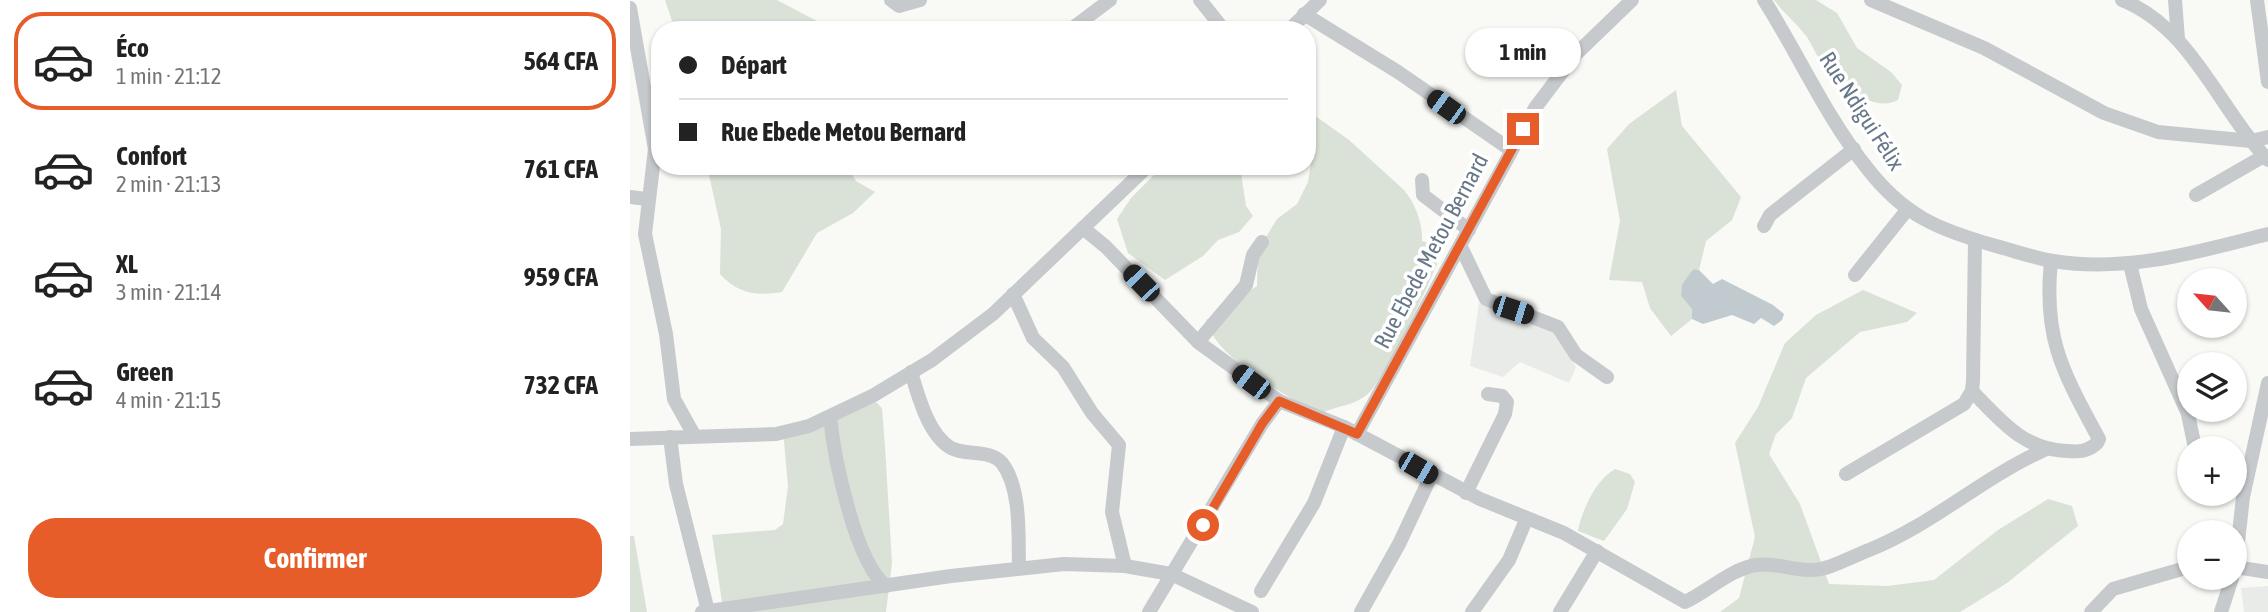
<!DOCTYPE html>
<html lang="fr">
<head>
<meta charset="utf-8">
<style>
	body { margin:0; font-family:"Asap Condensed",sans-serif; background:#f6f6f6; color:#222; height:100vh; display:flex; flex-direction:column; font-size:26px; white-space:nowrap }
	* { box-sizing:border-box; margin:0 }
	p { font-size:23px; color:#767676 }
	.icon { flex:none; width:38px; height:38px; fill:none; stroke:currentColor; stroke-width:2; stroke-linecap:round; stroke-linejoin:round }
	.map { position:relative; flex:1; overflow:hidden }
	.side { display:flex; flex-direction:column; background:#fff; width:630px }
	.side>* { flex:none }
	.banner { position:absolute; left:21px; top:21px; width:665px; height:154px; border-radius:28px; box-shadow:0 2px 5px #0004; display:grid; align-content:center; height:154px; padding:0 28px; background:#fff }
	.needle { width:46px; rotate:297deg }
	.controls { position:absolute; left:1547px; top:268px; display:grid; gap:14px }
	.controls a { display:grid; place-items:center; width:70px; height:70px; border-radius:50%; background:#fff; box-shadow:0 2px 5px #0004; font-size:35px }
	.end { position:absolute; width:32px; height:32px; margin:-16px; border:9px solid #e65d29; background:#fff; box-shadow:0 0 0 4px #fff }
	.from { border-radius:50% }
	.bubble { position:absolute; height:49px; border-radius:24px; background:#fff; box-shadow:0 2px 5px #0004; font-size:23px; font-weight:700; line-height:49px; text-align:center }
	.car { position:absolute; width:21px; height:42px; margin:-21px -10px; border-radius:9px; box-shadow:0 0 5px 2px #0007; background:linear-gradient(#222 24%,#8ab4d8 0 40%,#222 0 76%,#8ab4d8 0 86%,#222 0) }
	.banner b { display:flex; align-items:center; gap:24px; height:66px; font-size:26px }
	.banner b+b { border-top:2px solid #e0e0e0 }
	.banner i { width:18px; height:18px; background:#222 }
	ul { padding:12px 0 0; list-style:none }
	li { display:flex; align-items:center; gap:21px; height:98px; margin:0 14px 10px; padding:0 14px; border:4px solid transparent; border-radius:28px }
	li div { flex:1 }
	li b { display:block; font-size:26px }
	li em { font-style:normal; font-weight:700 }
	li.selected { border-color:#e65d29 }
	li>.icon { width:63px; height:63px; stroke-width:1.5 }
	.action { display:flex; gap:14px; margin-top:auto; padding:14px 28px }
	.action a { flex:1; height:80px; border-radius:28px; background:#e65d29; color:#fff; font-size:28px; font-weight:700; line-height:80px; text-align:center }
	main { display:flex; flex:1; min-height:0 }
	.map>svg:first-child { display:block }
	.built { fill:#e9ebe9 }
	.green { fill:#dae1d7 }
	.water { fill:#c1cacf }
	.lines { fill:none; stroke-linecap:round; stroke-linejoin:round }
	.minor { stroke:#c6cacd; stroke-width:14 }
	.route { stroke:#e65d29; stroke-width:9 }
	.labels { text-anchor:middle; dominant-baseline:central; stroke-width:7; stroke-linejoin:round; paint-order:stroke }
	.street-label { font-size:23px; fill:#677888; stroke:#fff }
</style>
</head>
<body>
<main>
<section class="side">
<ul>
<li class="selected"><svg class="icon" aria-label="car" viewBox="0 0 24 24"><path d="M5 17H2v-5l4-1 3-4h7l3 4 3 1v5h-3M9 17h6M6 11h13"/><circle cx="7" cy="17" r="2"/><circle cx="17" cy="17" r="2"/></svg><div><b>Éco</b><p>1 min · 21:12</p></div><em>564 CFA</em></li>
<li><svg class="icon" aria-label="car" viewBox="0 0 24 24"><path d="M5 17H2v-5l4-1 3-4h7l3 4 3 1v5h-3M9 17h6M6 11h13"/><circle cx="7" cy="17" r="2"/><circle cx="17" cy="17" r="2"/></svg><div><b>Confort</b><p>2 min · 21:13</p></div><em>761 CFA</em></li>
<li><svg class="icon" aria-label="car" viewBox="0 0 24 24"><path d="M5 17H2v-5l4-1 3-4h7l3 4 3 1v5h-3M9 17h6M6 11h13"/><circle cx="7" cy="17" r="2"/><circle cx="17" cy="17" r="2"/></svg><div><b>XL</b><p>3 min · 21:14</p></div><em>959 CFA</em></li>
<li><svg class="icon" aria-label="car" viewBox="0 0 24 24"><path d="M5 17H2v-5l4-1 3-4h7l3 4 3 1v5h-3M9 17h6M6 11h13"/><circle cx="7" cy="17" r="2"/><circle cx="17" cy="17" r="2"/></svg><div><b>Green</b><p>4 min · 21:15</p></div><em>732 CFA</em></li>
</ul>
<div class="action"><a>Confirmer</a></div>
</section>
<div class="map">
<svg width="1638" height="612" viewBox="0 0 1638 612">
	<rect width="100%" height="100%" fill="#f9f9f6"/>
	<g class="built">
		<path d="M849,303L925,329L946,367L939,383L890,362L873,377L840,366Z"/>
		<path d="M1638,586V612H1614L1611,588Z"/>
	</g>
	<g class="green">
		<path d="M35,0H147L204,30H45Z"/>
		<path d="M1144,0H1186L1207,13L1227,48L1261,72L1272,85L1268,100C1242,114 1205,82 1191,61C1185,53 1182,45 1177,37C1168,25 1154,13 1144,0Z"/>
		<path d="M1046,90L1052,126L1111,197L1102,220L1076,241L1069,270L1062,269L1051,296L1062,309V319L1041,336L1020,308L1012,282L979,280L990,221L977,149L999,124Z"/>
		<path d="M677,110L719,140L774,190C785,203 793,224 792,241L803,245L810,254C807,272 752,382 739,393C723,407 707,405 690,414C656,396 586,359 576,320L627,286L628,250L647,219L667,204L678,182L682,157L677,148Z"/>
		<path d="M77,166H217L226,181L245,192L223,213L187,233L152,292C126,296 108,294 90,274L91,229Z"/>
		<path d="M533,166H610L616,206L623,216L609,232L588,240L573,256L535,280L498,253L487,219L501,198Z"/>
		<path d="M1233,290L1287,313L1277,322L1230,332L1176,378L1162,418L1146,434L1139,454L1170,504L1199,584L1257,586L1304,580L1368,530L1418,499L1442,506L1448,526L1377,583L1330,612H1090L1109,598L1125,537L1105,443L1128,407L1155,343L1186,315Z"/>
		<path d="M240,396L252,408L255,447L262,563L256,612H80L93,609L82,535L145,530L153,524L158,487L153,430Z"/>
		<path d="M985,469L1000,474L1005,482L997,509L974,541L948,531C952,510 965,481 985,469Z"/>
		<path d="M0,536H4L17,612H0Z"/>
	</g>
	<path class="water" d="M1063,269L1069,270L1083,284L1092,279L1143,305L1154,314L1152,320L1144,326L1131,318L1124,324L1102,315L1073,324L1062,319V309L1051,296L1052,285Z"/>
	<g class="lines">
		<g class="minor">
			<path d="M261,0L269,6L290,0"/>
			<path d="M570,0L594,30"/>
			<path d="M1134,0C1169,55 1196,117 1237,168C1274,216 1309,230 1366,246C1385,251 1404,258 1423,261C1496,273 1568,252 1638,234"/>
			<path d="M1241,0L1354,48L1474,113L1528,132L1621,141L1638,137"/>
			<path d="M1492,0C1562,28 1588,108 1638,160"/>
			<path d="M1545,0L1548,39"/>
			<path d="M1627,0L1638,82"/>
			<path d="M0,8L25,149L15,234L36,334L44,399L64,435"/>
			<path d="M674,14L768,72L881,150"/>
			<path d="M440,30L480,0"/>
			<path d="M659,30L690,0"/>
			<path d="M792,180L793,195L839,230"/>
			<path d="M1566,195L1634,156"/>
			<path d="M0,197L17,199"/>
			<path d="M1134,226L1140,215L1224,149"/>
			<path d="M453,228L476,247L568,342L649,401L714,427L850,499L934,533L1055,602C1078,591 1101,569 1126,565C1144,562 1161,570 1179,570C1197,571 1221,557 1239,550C1302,525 1352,478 1414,450"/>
			<path d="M831,247L856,299L928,327L946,355L977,377"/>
			<path d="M1500,264L1511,309L1558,414L1565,448"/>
			<path d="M1225,275L1277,210"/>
			<path d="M383,294L403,338L433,367L462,413L489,445L482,512L495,566"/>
			<path d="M568,342L616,285L623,255L632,242"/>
			<path d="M281,372C288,395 298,435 321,448C336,456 360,449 372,463C392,489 388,538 389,568"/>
			<path d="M1342,391C1370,420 1394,450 1437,451C1449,452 1457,452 1467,443L1469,439C1433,372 1413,339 1421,261"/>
			<path d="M200,417C204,457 225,562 256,586"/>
			<path d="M727,434L905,108L945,55L1002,0"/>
			<path d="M40,437L46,484L78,611"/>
			<path d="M0,439L146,434L179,426L244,395L302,360L363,314L518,166"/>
			<path d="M1216,474L1334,404L1342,391L1343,381L1345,240"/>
			<path d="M836,493L875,414L877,402L872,396L858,394"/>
			<path d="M1605,567L1638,572"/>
			<path d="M1605,569L1613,497L1638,383"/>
			<path d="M631,591L684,503L714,427"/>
			<path d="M72,612L321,576L434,564L495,566L541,574L622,612"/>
			<path d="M519,612L632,424L649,401"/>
			<path d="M731,612L769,544L801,476"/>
			<path d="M842,612L879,560L896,520"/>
			<path d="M930,612L967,551"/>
			<path d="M1461,612L1483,589L1559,567"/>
			<path d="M1591,612L1602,578"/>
		</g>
	</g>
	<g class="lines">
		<path class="route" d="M573,525L632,424L649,401L727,434L893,129"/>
	</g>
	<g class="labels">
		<g class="street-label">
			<text transform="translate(1232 111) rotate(57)">Rue Ndigui Félix</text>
			<text transform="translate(801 251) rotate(-62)">Rue Ebede Metou Bernard</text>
		</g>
	</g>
</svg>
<div class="controls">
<a><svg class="needle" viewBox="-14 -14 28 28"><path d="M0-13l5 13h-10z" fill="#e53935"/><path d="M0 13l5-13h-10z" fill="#767676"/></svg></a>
<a><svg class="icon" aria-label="layers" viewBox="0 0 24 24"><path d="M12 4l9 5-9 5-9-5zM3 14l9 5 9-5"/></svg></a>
<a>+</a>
<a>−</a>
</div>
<i class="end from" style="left:573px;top:525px"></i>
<i class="end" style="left:893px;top:129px"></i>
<div class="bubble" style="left:835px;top:28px;width:116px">1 min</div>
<i class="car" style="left:816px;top:107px;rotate:306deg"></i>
<i class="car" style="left:511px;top:283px;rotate:316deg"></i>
<i class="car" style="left:883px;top:310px;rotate:108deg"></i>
<i class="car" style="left:621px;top:382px;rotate:307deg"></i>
<i class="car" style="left:788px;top:468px;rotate:120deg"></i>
<div class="banner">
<b><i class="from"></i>Départ</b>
<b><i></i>Rue Ebede Metou Bernard</b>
</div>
</div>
</main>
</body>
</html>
